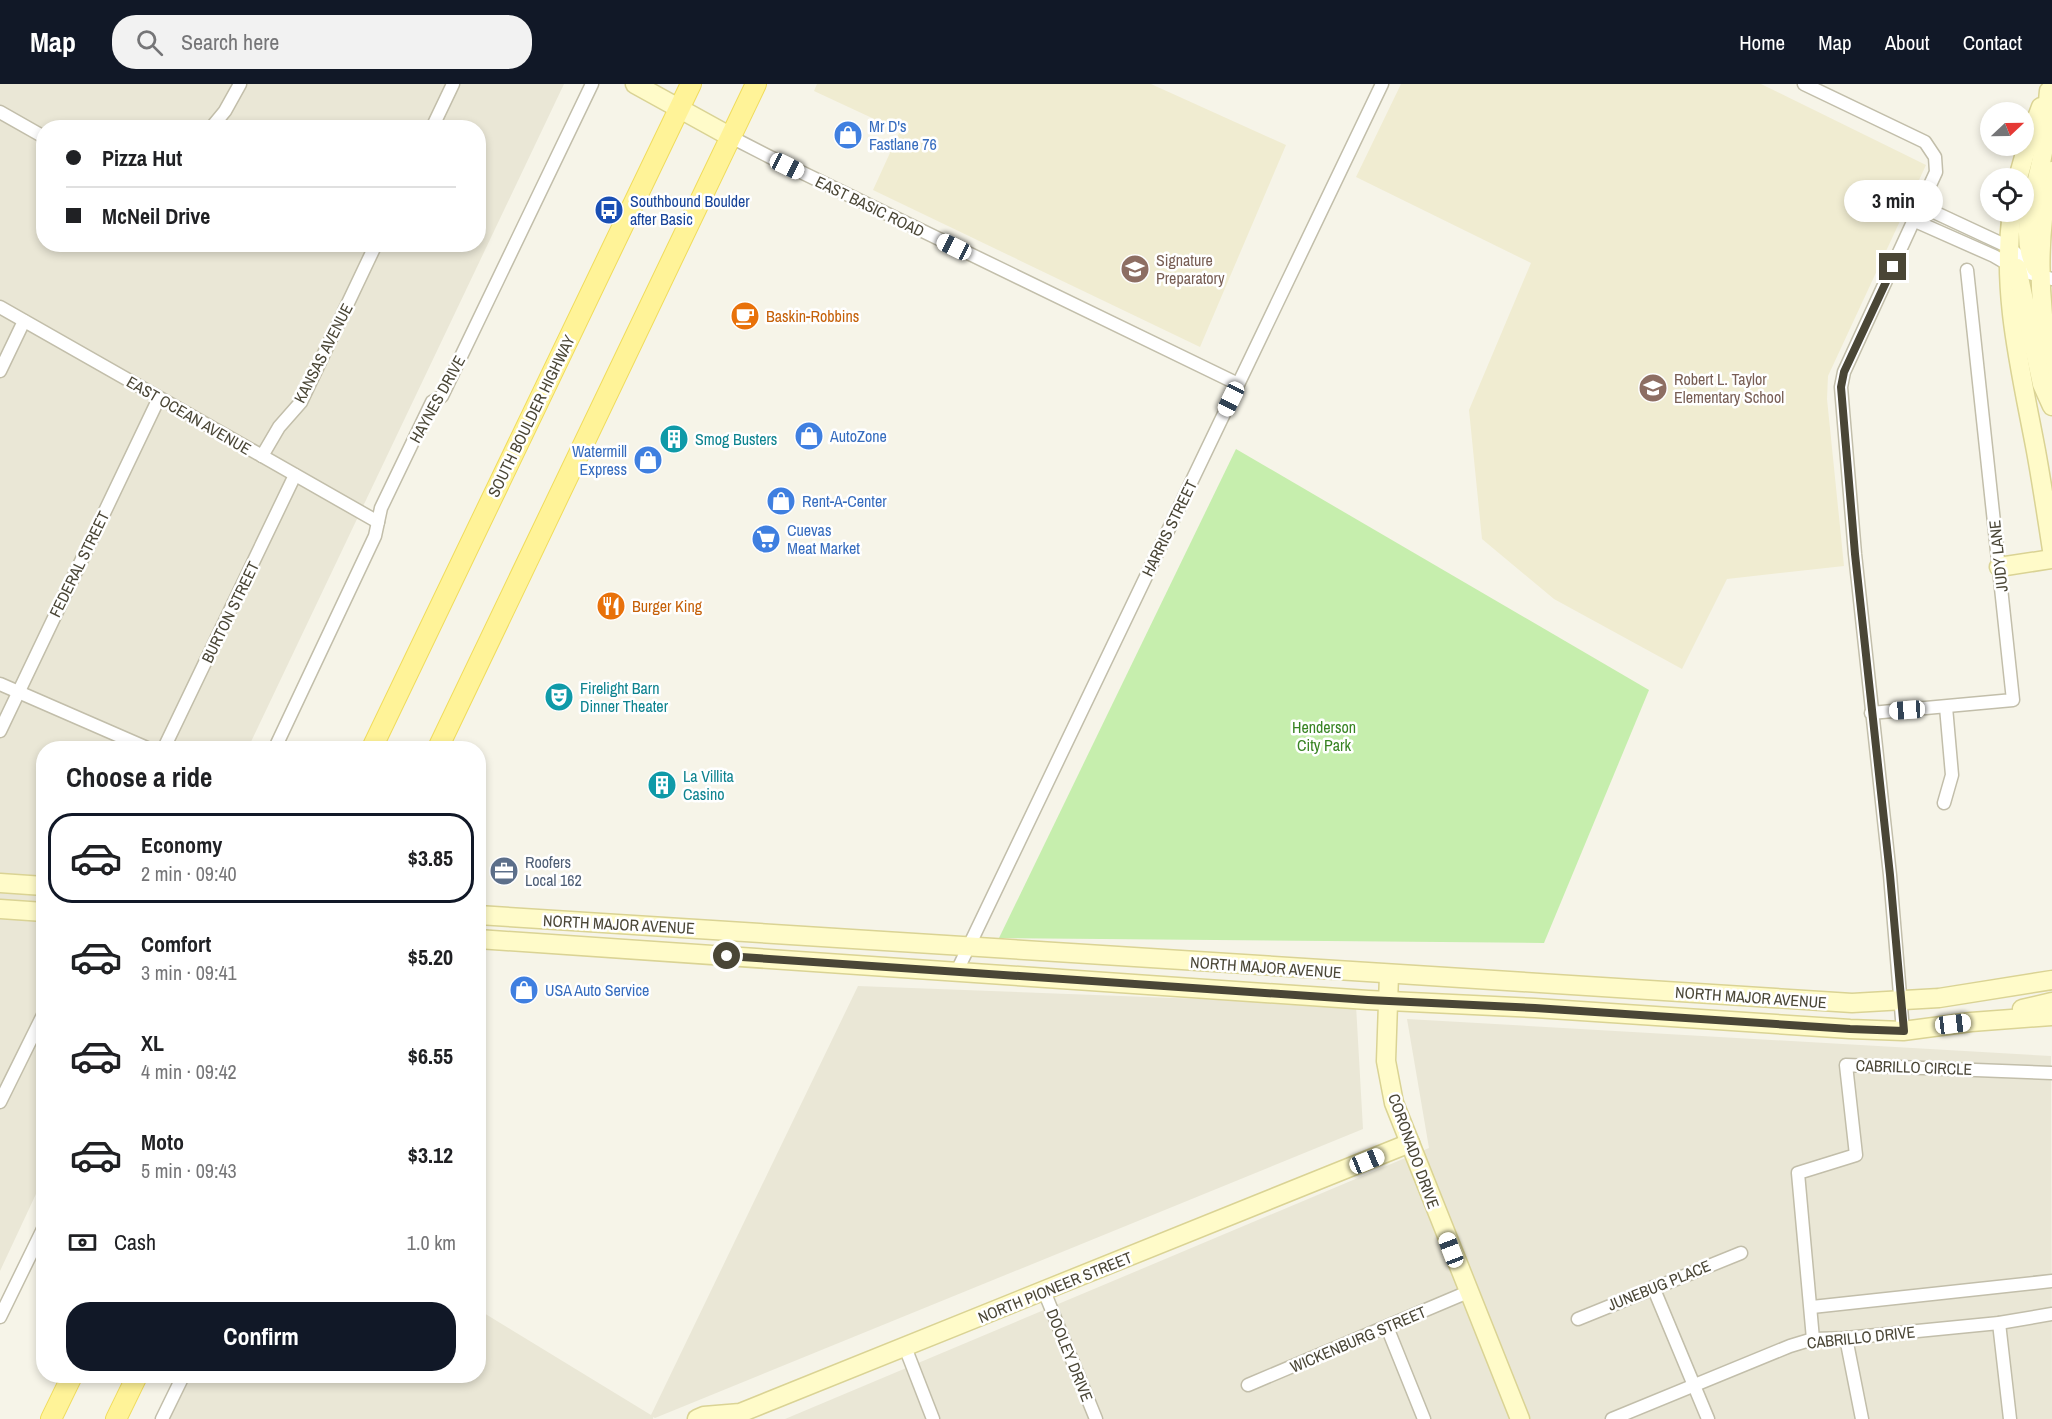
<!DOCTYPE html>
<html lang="en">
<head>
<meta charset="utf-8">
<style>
	body { margin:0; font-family:"Archivo Narrow",sans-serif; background:#f2f2f2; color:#202124; height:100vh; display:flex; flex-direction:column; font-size:22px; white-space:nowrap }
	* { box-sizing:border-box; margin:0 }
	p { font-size:20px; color:#757577 }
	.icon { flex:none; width:33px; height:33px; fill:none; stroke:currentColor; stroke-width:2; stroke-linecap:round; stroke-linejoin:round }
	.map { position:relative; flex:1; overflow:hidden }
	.drawer { position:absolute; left:36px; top:657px; width:450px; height:642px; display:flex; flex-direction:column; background:#fff; border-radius:24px; box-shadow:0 3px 9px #0003 }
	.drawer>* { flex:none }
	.guide { position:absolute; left:36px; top:36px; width:450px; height:132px; border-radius:24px; box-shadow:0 3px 9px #0003; display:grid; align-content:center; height:132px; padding:0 30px; background:#fff }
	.needle { width:39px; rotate:68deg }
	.fabs { position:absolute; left:1980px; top:18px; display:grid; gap:12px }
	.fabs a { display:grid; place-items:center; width:54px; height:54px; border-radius:50%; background:#fff; box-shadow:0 3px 9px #0003; font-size:30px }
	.end { position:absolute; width:27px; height:27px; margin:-14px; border:8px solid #4a4636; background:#fff; box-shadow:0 0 0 3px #fff }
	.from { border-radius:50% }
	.bubble { position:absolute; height:42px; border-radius:21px; background:#fff; box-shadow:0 3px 9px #0003; font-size:20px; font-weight:800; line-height:42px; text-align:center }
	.car { position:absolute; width:18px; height:36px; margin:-18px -9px; border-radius:8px; box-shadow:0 0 4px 2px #0007; background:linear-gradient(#fff 24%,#345 0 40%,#fff 0 76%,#345 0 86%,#fff 0) }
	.guide b { display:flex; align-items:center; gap:21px; height:57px; font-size:22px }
	.guide b+b { border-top:2px solid #e0e0e0 }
	.guide i { width:15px; height:15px; background:#202124 }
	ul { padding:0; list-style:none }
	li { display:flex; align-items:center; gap:18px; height:90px; margin:0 12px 9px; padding:0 18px; border:3px solid transparent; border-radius:24px }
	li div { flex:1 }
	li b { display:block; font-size:22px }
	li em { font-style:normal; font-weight:800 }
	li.current { border-color:#111827 }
	li>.icon { width:54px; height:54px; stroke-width:1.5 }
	h2 { padding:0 30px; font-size:27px; line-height:72px }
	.pay { display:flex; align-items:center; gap:15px; height:66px; padding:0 30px; font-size:22px }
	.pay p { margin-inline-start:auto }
	.action { display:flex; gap:12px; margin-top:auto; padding:12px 30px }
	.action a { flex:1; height:69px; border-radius:24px; background:#111827; color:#fff; font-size:24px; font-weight:800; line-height:69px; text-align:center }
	header { display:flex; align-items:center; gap:36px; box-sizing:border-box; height:84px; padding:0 30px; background:#111827; color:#fff }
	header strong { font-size:28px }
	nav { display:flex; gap:33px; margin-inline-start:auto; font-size:21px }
	.search { width:420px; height:54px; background:#f2f2f2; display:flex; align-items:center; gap:15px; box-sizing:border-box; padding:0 21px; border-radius:24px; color:#757577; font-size:22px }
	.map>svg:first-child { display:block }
	.residential { fill:#eae7d6; fill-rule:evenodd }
	.education { fill:#f0ecd1 }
	.green { fill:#c6eead }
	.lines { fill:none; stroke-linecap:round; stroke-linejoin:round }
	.street-casing { stroke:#c2beaa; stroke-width:15 }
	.secondary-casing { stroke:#dad394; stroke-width:21 }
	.primary-casing { stroke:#f0dc5c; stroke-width:22 }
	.street { stroke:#fff; stroke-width:12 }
	.secondary { stroke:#fffbc9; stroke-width:18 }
	.primary { stroke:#fff398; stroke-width:20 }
	.route { stroke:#4a4636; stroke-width:8 }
	.labels { text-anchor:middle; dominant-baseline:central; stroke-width:5; stroke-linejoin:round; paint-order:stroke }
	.shop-label { font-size:16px; fill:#366cbe; stroke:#fff; text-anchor:start }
	.transit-label { font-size:16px; fill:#164399; stroke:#fff; text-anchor:start }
	.street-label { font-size:16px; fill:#4a4636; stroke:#fff }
	.education-label { font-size:16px; fill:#785e54; stroke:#fff; text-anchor:start }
	.food-label { font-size:16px; fill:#c56008; stroke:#fff; text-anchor:start }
	.culture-label { font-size:16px; fill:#0d838f; stroke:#fff; text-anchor:start }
	.park-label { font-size:16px; fill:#378322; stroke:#fff }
	.service-label { font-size:16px; fill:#4e5e75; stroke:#fff; text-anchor:start }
</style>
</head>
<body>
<header>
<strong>Map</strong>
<div class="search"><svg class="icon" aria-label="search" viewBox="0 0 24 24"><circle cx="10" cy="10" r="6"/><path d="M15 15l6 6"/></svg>Search here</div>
<nav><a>Home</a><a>Map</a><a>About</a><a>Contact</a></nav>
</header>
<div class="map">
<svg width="2052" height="1335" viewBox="0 0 2052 1335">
	<rect width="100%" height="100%" fill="#f6f4e8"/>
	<g class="residential">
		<path d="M0,0H564L248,664H44L43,1095L0,1187ZM44,44H478V160H44Z"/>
		<path d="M858,902L1356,921L1363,1045L655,1334L653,1333V1335H162L183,1292H478L479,1226L651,1331Z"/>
		<path d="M1407,935L2051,972L2052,1335H785L1429,1064Z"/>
	</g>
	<g class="education">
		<path d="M817,0H1151L1286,61L1200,263L873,106L900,47L814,7Z"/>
		<path d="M1401,0H1761L1926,81L1828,292L1827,315L1844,482L1727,495L1682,585L1554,515L1482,455L1469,326L1531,179L1356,93Z"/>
	</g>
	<path class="green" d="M1236,365L1649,606L1544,859L999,854Z"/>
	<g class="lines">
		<g class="street-casing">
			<g id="street">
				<path d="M1804,0L1925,58L1935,73L1936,88L1844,288L1841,303L1855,470L1890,791L1903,947"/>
				<path d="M0,28L44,53"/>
				<path d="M211,44L225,27L240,0"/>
				<path d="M432,44L453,0"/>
				<path d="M731,53L770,73L1238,300"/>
				<path d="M1921,122L2009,163L2035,187"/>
				<path d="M1915,137L1994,172L2018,186L2052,195"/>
				<path d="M0,223L378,438"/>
				<path d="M0,287L24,237"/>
				<path d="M262,372L279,343L301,318L376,160"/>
				<path d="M0,600L147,664"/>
				<path d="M1871,629L2013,616L1967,186"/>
				<path d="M0,647L159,314"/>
				<path d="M164,664L295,391"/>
				<path d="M275,664L375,452L381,424L432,318L442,312L592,0"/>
				<path d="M1944,719L1952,691L1946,623"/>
				<path d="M957,887L1382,0"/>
				<path d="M0,1018L44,929"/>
				<path d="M1653,1203L1708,1335"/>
				<path d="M1044,1207L1096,1335"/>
				<path d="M1812,1223L2052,1197"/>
				<path d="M0,1233L44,1143"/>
				<path d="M1578,1235L1741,1169"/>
				<path d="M1999,1239L2010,1335"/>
				<path d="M1387,1243L1424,1335"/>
				<path d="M1846,1254L1862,1335"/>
				<path d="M1813,1255L1798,1089L1856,1071L1846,981L2052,989"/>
				<path d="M905,1263L933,1335"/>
				<path d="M1248,1301L1468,1208"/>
				<path d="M162,1335L183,1292"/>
				<path d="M1612,1335L1790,1262L1813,1255L1846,1254L1999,1239L2052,1230"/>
			</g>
		</g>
		<g class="secondary-casing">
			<g id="secondary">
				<path d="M635,0L731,53"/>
				<path d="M2052,87C2034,154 2039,225 2052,292"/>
				<path d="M2018,94L2029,55L2041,23"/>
				<path d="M2012,128C2001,209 2021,287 2036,367C2042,400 2047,433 2052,466"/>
				<path d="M2017,184L2042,300L2052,322"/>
				<path d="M2036,184C2016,147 2039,101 2044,62C2047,44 2047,25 2049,7"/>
				<path d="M1999,483L2052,475"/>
				<path d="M0,799L44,802"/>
				<path d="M0,825L44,828"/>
				<path d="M478,831L1852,919L1939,914L2052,896"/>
				<path d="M478,855L1368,916L1535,924L1850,945L1903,947L1971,938L2052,932"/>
				<path d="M1389,891L1386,977L1394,1019L1520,1335"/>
				<path d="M2022,925L2052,918"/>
				<path d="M697,1335L704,1332L740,1329L1410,1059"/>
			</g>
		</g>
		<g class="primary-casing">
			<g id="primary">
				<path d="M372,664L691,0"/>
				<path d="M438,664L756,0"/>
				<path d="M51,1335L72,1292"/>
				<path d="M116,1335L137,1292"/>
			</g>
		</g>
		<use href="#street" class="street"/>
		<use href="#secondary" class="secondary"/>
		<use href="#primary" class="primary"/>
	</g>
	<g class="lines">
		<path class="route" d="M727,872L1368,916L1535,924L1850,945L1904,947L1890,791L1855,470L1841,303L1844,288L1893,183"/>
	</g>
	<defs>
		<g id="shop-disc" transform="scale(1.5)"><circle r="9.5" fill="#3f7fe0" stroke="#fff"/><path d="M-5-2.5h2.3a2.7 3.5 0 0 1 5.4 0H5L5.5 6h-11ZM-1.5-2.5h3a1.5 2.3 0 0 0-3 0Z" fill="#fff"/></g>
		<g id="bus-disc" transform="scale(1.5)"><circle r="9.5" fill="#1a4fb4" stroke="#fff"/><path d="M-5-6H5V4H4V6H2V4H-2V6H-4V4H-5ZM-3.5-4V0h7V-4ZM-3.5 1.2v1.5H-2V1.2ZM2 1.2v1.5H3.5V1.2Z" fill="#fff"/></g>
		<g id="school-disc" transform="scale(1.5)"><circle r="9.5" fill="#8d6e63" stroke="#fff"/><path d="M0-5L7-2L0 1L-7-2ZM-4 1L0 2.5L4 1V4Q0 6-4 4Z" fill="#fff"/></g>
		<g id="cafe-disc" transform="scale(1.5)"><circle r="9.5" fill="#e8710a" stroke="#fff"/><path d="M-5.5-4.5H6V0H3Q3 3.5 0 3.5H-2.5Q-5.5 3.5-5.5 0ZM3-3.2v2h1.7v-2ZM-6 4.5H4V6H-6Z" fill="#fff"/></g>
		<g id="building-disc" transform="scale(1.5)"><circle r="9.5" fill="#0f9aa8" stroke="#fff"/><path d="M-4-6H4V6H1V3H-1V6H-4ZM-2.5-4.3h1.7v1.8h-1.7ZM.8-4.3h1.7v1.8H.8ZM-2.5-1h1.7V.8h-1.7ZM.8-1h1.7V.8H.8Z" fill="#fff"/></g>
		<g id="supermarket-disc" transform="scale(1.5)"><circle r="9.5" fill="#3f7fe0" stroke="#fff"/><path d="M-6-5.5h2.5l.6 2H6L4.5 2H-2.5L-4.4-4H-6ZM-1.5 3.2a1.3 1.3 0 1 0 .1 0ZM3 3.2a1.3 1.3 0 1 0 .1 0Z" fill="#fff"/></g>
		<g id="restaurant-disc" transform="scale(1.5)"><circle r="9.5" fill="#e8710a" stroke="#fff"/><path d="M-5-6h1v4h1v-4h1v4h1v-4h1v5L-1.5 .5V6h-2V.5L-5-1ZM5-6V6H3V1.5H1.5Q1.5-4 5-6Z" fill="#fff"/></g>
		<g id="theatre-disc" transform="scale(1.5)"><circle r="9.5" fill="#0f9aa8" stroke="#fff"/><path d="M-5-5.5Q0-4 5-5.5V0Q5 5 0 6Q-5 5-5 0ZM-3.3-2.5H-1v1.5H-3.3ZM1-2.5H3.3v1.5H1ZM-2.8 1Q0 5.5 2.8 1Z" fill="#fff"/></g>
		<g id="office-disc" transform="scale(1.5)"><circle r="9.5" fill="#5c6f8a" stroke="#fff"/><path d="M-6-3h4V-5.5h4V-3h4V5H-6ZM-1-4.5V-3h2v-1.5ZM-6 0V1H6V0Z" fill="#fff"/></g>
	</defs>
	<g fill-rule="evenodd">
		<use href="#shop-disc" x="848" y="51"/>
		<use href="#bus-disc" x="609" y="126"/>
		<use href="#school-disc" x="1135" y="185"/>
		<use href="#cafe-disc" x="745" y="232"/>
		<use href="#school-disc" x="1653" y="304"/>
		<use href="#shop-disc" x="809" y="352"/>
		<use href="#building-disc" x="674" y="355"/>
		<use href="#shop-disc" x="648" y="376"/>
		<use href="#shop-disc" x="781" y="417"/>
		<use href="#supermarket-disc" x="766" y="455"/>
		<use href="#restaurant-disc" x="611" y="522"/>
		<use href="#theatre-disc" x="559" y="613"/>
		<use href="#building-disc" x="662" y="701"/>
		<use href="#office-disc" x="504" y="787"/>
		<use href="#shop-disc" x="524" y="906"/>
	</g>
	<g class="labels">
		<g class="shop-label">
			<text x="869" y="42">Mr D's<tspan x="869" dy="18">Fastlane 76</tspan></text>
			<text x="830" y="352">AutoZone</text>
			<text x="627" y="367" text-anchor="end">Watermill<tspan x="627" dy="18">Express</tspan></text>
			<text x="802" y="417">Rent-A-Center</text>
			<text x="787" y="446">Cuevas<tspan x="787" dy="18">Meat Market</tspan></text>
			<text x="545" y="906">USA Auto Service</text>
		</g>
		<g class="transit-label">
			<text x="630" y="117">Southbound Boulder<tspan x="630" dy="18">after Basic</tspan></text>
		</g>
		<g class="street-label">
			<text transform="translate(870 122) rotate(26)">EAST BASIC ROAD</text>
			<text transform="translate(323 269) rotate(-63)">KANSAS AVENUE</text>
			<text transform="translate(437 315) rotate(-61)">HAYNES DRIVE</text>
			<text transform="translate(189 331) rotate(30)">EAST OCEAN AVENUE</text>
			<text transform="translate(531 332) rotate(-64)">SOUTH BOULDER HIGHWAY</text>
			<text transform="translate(1169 444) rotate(-64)">HARRIS STREET</text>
			<text transform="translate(1998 472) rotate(-96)">JUDY LANE</text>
			<text transform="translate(79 480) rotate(-64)">FEDERAL STREET</text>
			<text transform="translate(230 528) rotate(-64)">BURTON STREET</text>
			<text transform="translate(619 840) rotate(3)">NORTH MAJOR AVENUE</text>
			<text transform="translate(1266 883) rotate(4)">NORTH MAJOR AVENUE</text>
			<text transform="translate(1751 913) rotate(4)">NORTH MAJOR AVENUE</text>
			<text transform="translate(1914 983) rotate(2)">CABRILLO CIRCLE</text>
			<text transform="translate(1414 1067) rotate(70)">CORONADO DRIVE</text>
			<text transform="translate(1659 1201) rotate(-22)">JUNEBUG PLACE</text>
			<text transform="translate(1055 1203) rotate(-22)">NORTH PIONEER STREET</text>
			<text transform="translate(1861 1253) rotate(-6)">CABRILLO DRIVE</text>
			<text transform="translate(1358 1255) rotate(-23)">WICKENBURG STREET</text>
			<text transform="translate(1070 1271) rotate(68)">DOOLEY DRIVE</text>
		</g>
		<g class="education-label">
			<text x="1156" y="176">Signature<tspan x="1156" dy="18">Preparatory</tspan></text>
			<text x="1674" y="295">Robert L. Taylor<tspan x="1674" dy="18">Elementary School</tspan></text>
		</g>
		<g class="food-label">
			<text x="766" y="232">Baskin-Robbins</text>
			<text x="632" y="522">Burger King</text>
		</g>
		<g class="culture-label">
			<text x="695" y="355">Smog Busters</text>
			<text x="580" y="604">Firelight Barn<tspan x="580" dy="18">Dinner Theater</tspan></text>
			<text x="683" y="692">La Villita<tspan x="683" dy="18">Casino</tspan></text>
		</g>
		<g class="park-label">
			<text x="1324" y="643">Henderson<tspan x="1324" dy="18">City Park</tspan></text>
		</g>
		<g class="service-label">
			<text x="525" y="778">Roofers<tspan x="525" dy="18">Local 162</tspan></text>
		</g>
	</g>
</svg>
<div class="fabs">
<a><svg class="needle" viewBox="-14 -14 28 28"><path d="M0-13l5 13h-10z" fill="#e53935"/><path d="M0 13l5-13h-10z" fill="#757577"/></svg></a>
<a><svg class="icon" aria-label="locate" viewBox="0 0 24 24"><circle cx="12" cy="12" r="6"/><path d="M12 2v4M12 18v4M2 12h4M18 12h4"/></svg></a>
</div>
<i class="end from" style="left:727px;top:872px"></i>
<i class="end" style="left:1893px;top:183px"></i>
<div class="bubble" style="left:1844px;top:96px;width:99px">3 min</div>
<i class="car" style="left:787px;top:82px;rotate:116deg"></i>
<i class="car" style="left:954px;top:163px;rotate:296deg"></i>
<i class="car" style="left:1231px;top:315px;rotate:206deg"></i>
<i class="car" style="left:1907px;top:626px;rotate:266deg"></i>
<i class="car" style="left:1953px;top:940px;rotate:83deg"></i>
<i class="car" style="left:1367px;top:1077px;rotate:68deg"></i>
<i class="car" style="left:1451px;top:1166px;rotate:339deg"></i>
<div class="guide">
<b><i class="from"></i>Pizza Hut</b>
<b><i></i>McNeil Drive</b>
</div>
<section class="drawer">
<h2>Choose a ride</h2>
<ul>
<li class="current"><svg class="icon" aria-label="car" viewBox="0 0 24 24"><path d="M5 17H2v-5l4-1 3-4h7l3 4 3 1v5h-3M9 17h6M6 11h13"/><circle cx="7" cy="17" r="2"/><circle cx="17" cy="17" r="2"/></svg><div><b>Economy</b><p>2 min · 09:40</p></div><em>$3.85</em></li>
<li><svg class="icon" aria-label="car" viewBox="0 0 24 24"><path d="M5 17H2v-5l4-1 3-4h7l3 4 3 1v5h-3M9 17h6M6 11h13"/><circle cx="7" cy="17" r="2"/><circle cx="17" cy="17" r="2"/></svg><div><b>Comfort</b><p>3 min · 09:41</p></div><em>$5.20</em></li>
<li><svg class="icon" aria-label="car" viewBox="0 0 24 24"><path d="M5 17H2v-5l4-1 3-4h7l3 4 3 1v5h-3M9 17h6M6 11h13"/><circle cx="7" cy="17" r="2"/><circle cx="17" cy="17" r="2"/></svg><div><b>XL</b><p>4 min · 09:42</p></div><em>$6.55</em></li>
<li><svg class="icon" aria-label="car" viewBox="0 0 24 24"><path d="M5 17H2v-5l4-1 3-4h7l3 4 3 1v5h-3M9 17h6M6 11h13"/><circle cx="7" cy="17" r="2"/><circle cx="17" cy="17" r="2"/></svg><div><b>Moto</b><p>5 min · 09:43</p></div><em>$3.12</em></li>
</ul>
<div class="pay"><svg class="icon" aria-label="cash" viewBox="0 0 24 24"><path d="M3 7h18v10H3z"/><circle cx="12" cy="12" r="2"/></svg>Cash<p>1.0 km</p></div>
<div class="action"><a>Confirm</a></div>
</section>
</div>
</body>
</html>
